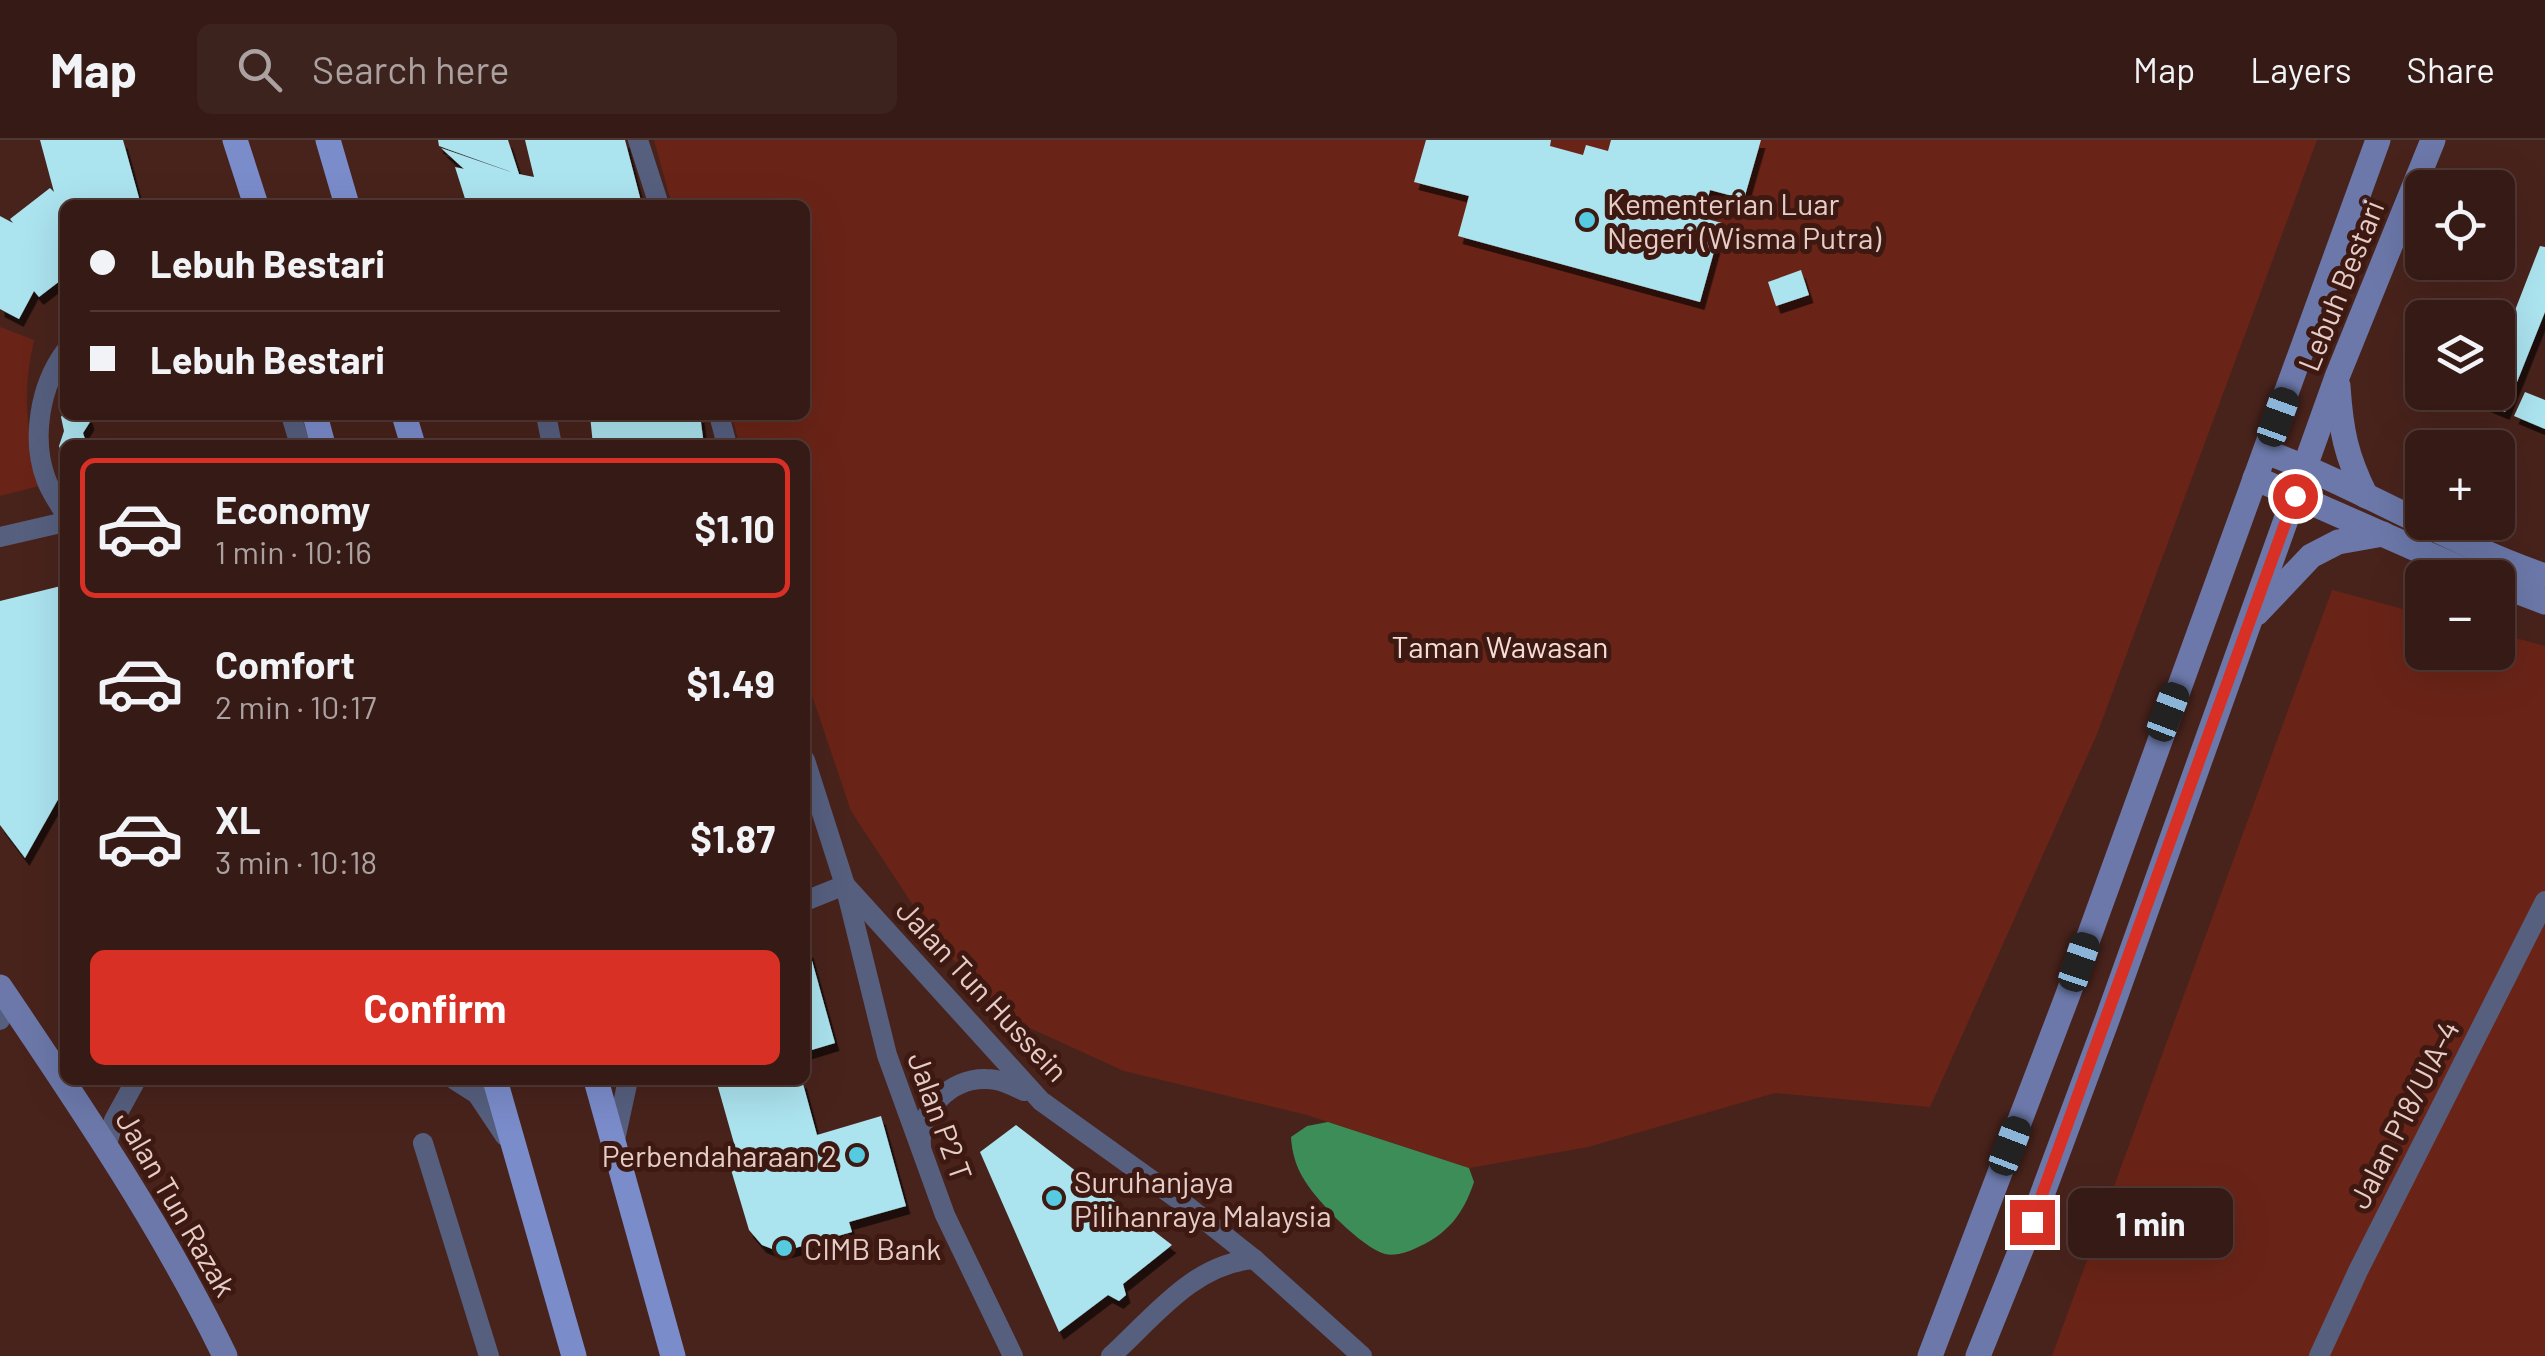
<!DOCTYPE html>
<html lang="en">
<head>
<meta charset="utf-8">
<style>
	body { margin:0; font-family:Barlow,sans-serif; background:#3d231e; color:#f1f3f6; height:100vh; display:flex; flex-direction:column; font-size:38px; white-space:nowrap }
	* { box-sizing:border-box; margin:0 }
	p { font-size:32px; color:#aaa1a0 }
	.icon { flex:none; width:55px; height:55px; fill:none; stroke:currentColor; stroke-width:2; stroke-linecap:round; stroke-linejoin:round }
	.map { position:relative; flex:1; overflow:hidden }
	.drawer { position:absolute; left:60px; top:300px; width:750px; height:645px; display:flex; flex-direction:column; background:#361a15; border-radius:15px; box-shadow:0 10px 40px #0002,0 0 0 2px #503834 }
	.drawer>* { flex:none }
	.guide { position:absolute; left:60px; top:60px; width:750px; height:220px; border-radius:15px; box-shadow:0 10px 40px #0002,0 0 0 2px #503834; display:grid; align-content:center; height:220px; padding:0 30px; background:#361a15 }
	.fabs { position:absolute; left:2405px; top:30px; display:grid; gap:20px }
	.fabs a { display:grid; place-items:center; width:110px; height:110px; border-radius:15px; background:#361a15; box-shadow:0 10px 40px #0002,0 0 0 2px #503834; font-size:50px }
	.end { position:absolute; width:45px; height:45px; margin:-22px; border:12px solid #d93025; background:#fff; box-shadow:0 0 0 5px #fff }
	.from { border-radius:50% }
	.bubble { position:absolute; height:70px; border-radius:15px; background:#361a15; box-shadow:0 10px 40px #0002,0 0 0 2px #503834; font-size:32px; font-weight:700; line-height:70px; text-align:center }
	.car { position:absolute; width:30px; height:60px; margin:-30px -15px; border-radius:12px; box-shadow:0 0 8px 2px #0007; background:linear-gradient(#222 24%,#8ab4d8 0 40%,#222 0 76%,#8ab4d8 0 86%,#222 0) }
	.guide b { display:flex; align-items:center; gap:35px; height:95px; font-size:38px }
	.guide b+b { border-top:2px solid #503834 }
	.guide i { width:25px; height:25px; background:#f1f3f6 }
	ul { padding:18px 0 0; list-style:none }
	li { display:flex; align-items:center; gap:30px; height:140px; margin:0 20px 15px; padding:0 10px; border:5px solid transparent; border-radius:15px }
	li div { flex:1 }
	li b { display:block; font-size:38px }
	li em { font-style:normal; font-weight:700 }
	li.current { border-color:#d93025 }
	li>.icon { width:90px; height:90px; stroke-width:1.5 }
	.cta { display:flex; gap:20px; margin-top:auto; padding:20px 30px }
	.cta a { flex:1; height:115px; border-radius:15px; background:#d93025; color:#fff; font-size:40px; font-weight:700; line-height:115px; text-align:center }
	header { display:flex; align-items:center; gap:60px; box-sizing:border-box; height:140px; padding:0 50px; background:#361a15; border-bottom:2px solid #503834 }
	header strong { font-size:48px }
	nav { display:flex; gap:55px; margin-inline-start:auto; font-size:35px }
	.search { width:700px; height:90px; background:#3d231e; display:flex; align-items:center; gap:25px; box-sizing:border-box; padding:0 35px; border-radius:15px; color:#aaa1a0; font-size:38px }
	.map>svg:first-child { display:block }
	.green { fill:#6a2417 }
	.water { fill:#3c8d58 }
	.building { fill:#abe3ef; filter:url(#shadow) }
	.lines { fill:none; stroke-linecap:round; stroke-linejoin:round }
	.street { stroke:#565f7e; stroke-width:20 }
	.secondary { stroke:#6b78a9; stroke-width:25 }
	.primary { stroke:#7b8ccb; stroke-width:25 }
	.route { stroke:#d93025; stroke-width:12 }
	.poi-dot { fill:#55cae0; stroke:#3d1912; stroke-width:4 }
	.labels { text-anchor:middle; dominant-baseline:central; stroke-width:10; stroke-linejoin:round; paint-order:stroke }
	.poi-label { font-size:30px; fill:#e6cdc8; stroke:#3d1912; text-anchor:start }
	.street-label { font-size:30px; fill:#e6cdc8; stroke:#3d1912 }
	.park-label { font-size:30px; fill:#f5dcd7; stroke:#3d1912 }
</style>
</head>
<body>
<header>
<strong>Map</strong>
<div class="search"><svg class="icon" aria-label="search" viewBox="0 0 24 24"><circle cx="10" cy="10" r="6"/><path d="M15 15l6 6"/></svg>Search here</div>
<nav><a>Map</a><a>Layers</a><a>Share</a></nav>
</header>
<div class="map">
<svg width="2545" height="1216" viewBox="0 0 2545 1216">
	<defs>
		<filter id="shadow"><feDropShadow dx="4.5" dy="8" stdDeviation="0" flood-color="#0009"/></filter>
	</defs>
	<rect width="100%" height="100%" fill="#48231c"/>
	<g class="green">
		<path d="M654,0H2317L2097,594L1930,967L1775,953L1588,1007L1469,1028L1307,975L1124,931L1012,880L940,806L851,671L805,535V305H740L731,275H805V65H672Z"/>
		<path d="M0,187L34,200C21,257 28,290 39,346L0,356Z"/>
		<path d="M2332,450L2422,474V512H2498V493L2545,506V1216H2052Z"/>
	</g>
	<path class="water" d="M1328,982L1469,1028L1474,1042C1463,1075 1447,1095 1414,1109C1405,1113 1394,1116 1385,1114C1361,1107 1318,1062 1305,1041C1296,1027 1292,1013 1291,997L1307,986Z"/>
	<g class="building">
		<path d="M40,0H123L141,65H65V137L39,157L34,151L19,179L0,169V76L13,83L10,79L50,48L54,52Z"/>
		<path d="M438,0H508L519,34L534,37L525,0H625L642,65H467L455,27L464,29L441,8L514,33L439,6Z"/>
		<path d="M1426,0H1551L1550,6L1583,15L1586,5L1608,11L1611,0H1761L1744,59L1710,50L1703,78L1722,83L1700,162L1458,96L1469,56L1414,42Z"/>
		<path d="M2540,106L2545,107V172L2505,272L2479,261L2482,252H2498V214Z"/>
		<path d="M1801,130L1809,155L1776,166L1768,142Z"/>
		<path d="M2525,252L2545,260V289L2514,276Z"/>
		<path d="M65,270V275H88L90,282L83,293L87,305H65V322L59,306L64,291L61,277Z"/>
		<path d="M590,275H700L704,305H593Z"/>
		<path d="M65,445V647L25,718L0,685V461Z"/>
		<path d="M805,809L809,810L835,903L805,912Z"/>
		<path d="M716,940H802L817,995L881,976L906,1066L849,1082L852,1092L788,1110H775L762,1105L749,1090L729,1023L739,1021Z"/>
		<path d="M1016,985L1172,1105L1123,1144L1126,1155L1119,1161L1108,1155L1059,1192L980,1012Z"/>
	</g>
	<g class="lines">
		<g class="street">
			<path d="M638,0L659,65"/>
			<path d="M65,212C40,246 31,299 46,339C50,351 59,363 65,374"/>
			<path d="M291,275L300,305"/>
			<path d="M546,275L552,305"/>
			<path d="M719,275L727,305"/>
			<path d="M0,397L65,382"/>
			<path d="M805,620L845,745L887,915L945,1075L1013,1216"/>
			<path d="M845,745L1041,961L1182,1062L1254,1119L1362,1216"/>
			<path d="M805,761L845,745"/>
			<path d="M0,856V880"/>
			<path d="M455,940L477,954L505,996"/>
			<path d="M615,1000L628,940"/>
			<path d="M423,1003L489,1216"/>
			<path d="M107,1004L114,980L136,940"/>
			<path d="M921,1006C918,970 951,938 986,939C1000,939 1012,945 1024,951"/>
			<path d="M1111,1216C1154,1177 1193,1124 1254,1119"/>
			<path d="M2319,1216L2358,1131L2545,761"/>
		</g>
		<g class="secondary">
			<path d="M2338,246C2341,291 2346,316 2366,356"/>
			<path d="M2266,312C2362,347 2448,403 2545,436"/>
			<path d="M2255,338L2482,438"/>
			<path d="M2498,444L2545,462"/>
			<path d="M2257,473L2311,416L2338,402L2383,394"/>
			<path d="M0,847C81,967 162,1086 225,1216"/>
			<path d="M1930,1216L2067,857L2378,0"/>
			<path d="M1978,1216L2032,1082L2107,880L2337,237L2433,0"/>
		</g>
		<g class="primary">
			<path d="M235,0L256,65"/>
			<path d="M328,0L347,65"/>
			<path d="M315,275L323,305"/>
			<path d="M404,275L413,305"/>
			<path d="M495,940L574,1216"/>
			<path d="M596,940L673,1216"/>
		</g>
	</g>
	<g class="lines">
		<path class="route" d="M2032,1082L2295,356"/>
	</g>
	<g class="poi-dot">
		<circle cx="1587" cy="80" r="10"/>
		<circle cx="857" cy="1015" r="10"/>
		<circle cx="1054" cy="1058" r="10"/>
		<circle cx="784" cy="1108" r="10"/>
	</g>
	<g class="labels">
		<g class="poi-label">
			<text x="1607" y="63">Kementerian Luar<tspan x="1607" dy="34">Negeri (Wisma Putra)</tspan></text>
			<text x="837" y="1015" text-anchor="end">Perbendaharaan 2</text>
			<text x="1074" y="1041">Suruhanjaya<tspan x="1074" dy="34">Pilihanraya Malaysia</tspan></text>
			<text x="804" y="1108">CIMB Bank</text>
		</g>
		<g class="street-label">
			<text transform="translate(2340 145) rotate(-68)">Lebuh Bestari</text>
			<text transform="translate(983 850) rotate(47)">Jalan Tun Hussein</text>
			<text transform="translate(2403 974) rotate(-63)">Jalan P18/UIA-4</text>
			<text transform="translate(941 976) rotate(70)">Jalan P2 T</text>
			<text transform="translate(177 1063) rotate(60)">Jalan Tun Razak</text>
		</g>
		<g class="park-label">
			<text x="1500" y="506">Taman Wawasan</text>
		</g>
	</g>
</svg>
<div class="fabs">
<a><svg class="icon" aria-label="locate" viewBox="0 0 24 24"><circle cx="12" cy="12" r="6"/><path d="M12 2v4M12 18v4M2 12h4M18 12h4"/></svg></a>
<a><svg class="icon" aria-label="layers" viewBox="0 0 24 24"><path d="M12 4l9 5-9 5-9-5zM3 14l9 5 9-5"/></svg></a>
<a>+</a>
<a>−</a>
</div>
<i class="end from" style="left:2295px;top:356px"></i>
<i class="end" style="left:2032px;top:1082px"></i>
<div class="bubble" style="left:2068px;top:1048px;width:165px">1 min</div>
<i class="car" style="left:2278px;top:277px;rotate:20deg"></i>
<i class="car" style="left:2168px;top:572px;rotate:21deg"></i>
<i class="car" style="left:2079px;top:822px;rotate:19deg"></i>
<i class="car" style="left:2010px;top:1006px;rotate:21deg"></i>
<div class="guide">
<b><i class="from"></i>Lebuh Bestari</b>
<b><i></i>Lebuh Bestari</b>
</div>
<section class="drawer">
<ul>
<li class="current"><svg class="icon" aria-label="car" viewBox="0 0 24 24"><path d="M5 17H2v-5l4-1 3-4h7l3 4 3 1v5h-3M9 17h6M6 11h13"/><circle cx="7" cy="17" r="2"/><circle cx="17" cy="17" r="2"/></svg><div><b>Economy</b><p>1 min · 10:16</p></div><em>$1.10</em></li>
<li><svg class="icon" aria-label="car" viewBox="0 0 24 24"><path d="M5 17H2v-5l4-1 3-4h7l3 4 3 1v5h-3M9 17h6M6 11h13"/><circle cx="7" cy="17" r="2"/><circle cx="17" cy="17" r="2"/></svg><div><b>Comfort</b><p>2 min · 10:17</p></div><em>$1.49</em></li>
<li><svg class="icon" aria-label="car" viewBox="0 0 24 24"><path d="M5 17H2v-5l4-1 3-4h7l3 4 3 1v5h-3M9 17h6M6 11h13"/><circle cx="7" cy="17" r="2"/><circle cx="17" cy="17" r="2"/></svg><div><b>XL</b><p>3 min · 10:18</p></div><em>$1.87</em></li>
</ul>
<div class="cta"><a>Confirm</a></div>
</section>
</div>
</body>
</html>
